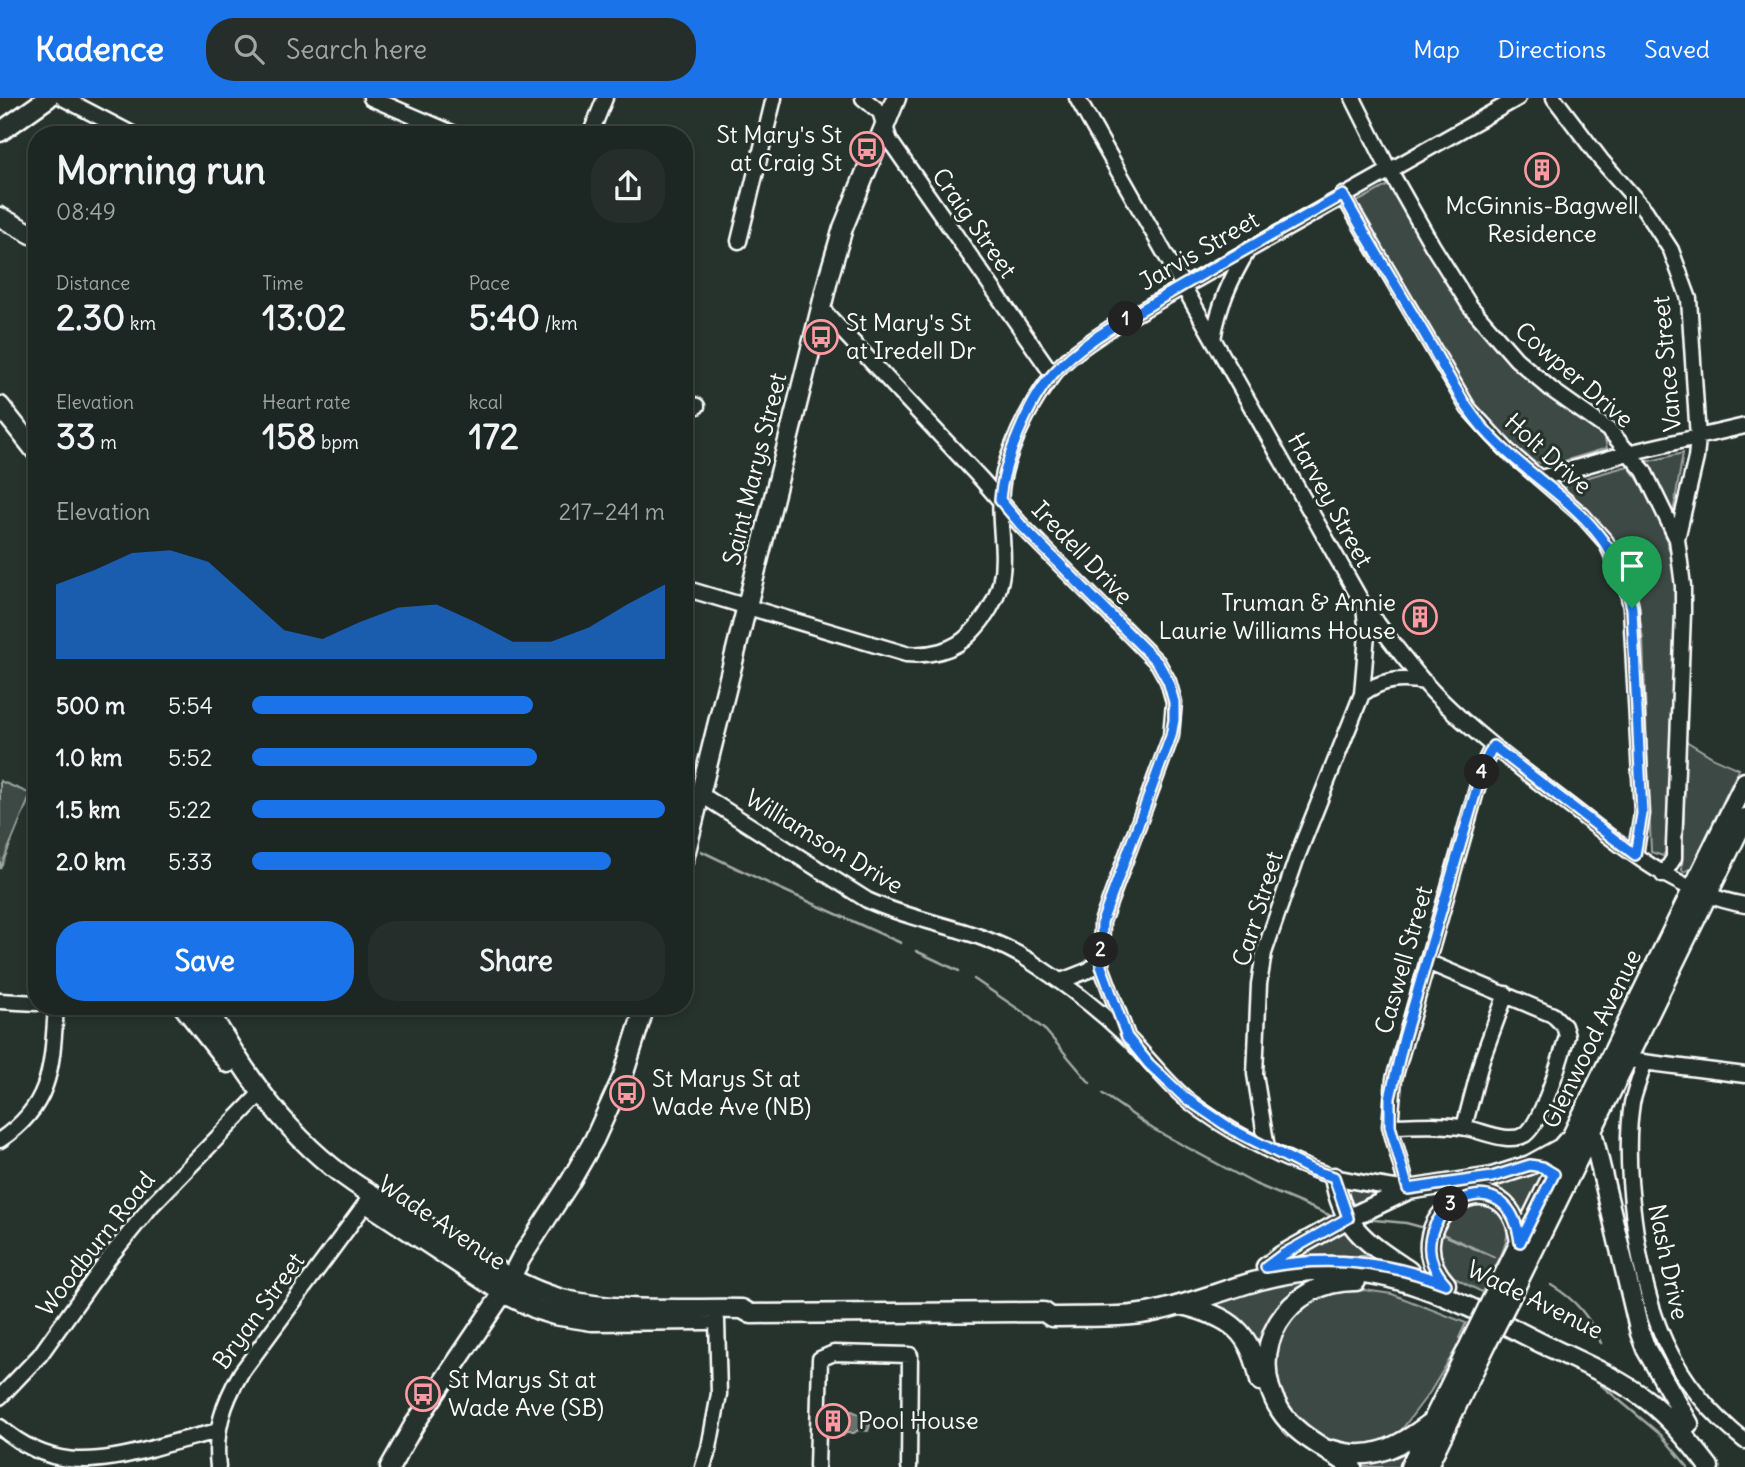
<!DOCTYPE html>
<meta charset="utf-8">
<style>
:root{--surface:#1c2622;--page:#252e2a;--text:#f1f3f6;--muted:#a0a5a5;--line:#3a4340;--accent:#1a73e8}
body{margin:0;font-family:Delius,sans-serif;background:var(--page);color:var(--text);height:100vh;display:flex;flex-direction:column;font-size:26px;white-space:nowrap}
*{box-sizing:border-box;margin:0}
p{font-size:23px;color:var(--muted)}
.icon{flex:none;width:38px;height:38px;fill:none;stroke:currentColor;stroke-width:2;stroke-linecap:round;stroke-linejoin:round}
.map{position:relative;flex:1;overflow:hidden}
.details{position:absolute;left:28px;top:28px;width:665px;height:889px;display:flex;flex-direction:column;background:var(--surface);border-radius:28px;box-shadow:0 4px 10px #0003,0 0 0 2px var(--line)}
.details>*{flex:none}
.pin{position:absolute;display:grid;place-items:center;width:60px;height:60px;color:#fff;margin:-72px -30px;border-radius:50% 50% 50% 0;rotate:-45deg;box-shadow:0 0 7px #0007}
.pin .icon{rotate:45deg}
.km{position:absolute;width:35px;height:35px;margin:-18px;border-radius:50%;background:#222;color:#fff;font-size:19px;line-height:35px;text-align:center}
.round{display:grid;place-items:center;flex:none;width:74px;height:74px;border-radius:28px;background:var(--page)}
.summary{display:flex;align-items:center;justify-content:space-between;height:119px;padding:0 28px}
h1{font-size:38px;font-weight:700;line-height:52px}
.figures{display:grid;grid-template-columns:repeat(3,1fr);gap:10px;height:119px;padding:7px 28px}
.figures div{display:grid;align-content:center}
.figures b{font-size:35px;font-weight:700}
.figures small{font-size:19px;font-weight:400}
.figures p{font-size:19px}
.chart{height:196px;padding:14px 28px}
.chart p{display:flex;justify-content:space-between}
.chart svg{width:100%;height:126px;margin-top:7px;fill:var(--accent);opacity:.7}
.cta{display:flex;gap:14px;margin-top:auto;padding:14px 28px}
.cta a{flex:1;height:80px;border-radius:28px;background:var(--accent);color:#fff;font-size:28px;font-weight:700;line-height:80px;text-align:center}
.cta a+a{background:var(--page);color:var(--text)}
ul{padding:0 28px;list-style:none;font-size:23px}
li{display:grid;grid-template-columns:112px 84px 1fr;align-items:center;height:52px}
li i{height:18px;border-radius:9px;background:var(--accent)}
header{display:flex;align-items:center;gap:42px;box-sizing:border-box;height:98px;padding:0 35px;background:var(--accent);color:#fff}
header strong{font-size:33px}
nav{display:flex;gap:38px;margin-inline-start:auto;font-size:24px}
.search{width:490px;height:63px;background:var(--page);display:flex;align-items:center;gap:18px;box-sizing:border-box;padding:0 24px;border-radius:28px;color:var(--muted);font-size:26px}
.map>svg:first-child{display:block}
.green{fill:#3e4944;stroke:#9ea4a2;stroke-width:2}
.water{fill:#67706c;stroke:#a4a9a7;stroke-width:2}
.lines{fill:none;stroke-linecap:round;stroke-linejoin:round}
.stream{stroke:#a4a9a7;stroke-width:2.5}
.minor-casing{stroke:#fff;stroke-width:19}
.major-casing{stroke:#fff;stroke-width:23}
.minor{stroke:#26332d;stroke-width:14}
.major{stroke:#26332d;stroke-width:18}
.major-bridge-casing{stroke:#fff;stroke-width:23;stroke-linecap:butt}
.major-bridge{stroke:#26332d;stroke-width:18}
.route-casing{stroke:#fff;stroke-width:14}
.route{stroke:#1a73e8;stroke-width:9}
.labels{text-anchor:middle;stroke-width:6;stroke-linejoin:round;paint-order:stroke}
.poi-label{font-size:24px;fill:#fff;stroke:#26332d;text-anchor:start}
.street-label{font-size:24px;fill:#fff;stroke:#26332d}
</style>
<header>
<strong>Kadence</strong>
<div class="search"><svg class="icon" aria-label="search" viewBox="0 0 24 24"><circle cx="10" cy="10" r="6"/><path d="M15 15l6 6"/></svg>Search here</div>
<nav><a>Map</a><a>Directions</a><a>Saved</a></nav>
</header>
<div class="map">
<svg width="1745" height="1369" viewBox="0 0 1745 1369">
<rect width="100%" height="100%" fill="#26332d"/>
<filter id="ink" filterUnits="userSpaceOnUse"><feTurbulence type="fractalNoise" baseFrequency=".0143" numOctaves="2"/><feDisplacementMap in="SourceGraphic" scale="14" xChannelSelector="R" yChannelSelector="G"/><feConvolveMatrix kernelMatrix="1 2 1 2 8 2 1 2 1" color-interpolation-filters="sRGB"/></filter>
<g filter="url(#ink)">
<path class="green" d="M 1392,85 C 1418,133 1442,185 1476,228 C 1509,270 1554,303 1598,333 L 1605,341 L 1607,350 L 1554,366 L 1533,364 L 1523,359 L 1476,311 L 1355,105 Z
M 1683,355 L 1673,415 L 1646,364 Z
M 1628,368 C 1658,405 1672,447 1677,495 L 1668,750 L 1663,758 L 1651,754 L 1643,541 L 1636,497 L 1616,451 L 1564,394 L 1567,385 Z
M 1686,643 L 1714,660 L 1739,671 L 1691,770 L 1684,774 L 1682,772 Z
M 0,683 L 31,696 L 0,771 Z
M 1538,1072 L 1542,1076 L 1524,1115 L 1520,1116 C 1511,1099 1498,1090 1479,1088 Z
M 1347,1089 L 1379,1094 L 1380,1096 L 1353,1111 L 1344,1092 Z
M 1471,1105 C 1534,1114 1500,1158 1482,1194 C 1473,1189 1461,1185 1453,1178 C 1438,1164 1436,1138 1448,1121 C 1453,1115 1464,1110 1471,1105 Z
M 1342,1127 L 1373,1158 L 1295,1158 Z
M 1317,1183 L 1310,1187 L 1263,1266 L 1208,1209 C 1240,1193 1281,1181 1317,1183 Z
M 1364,1192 L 1392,1196 L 1466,1225 L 1459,1240 L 1462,1241 L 1430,1294 L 1396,1339 L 1371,1348 L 1334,1347 L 1293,1322 L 1275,1287 L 1274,1249 L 1292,1212 L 1328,1196 Z
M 1404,1353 L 1406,1355 L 1400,1369 L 1358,1369 L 1358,1365 L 1389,1360 Z"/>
<path class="water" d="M 839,1313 L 852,1313 L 868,1320 L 870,1327 L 868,1333 L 858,1332 L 854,1335 L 846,1335 L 843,1338 L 837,1337 L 835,1331 L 835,1317 Z"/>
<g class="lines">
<path class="stream" d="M 701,753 L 774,788 L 901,845
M 916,853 L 959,873
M 974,881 L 1024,915 L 1046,933 L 1090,985
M 1103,996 L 1153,1031 L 1255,1086 L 1329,1117
M 1364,1121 L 1406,1125 L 1421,1129
M 1442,1136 L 1494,1159
M 1551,1187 C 1576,1202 1589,1218 1601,1245
M 1601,1287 L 1661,1337 L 1688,1369"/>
<g class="minor-casing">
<path id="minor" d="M 63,0 L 134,37
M 371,0 L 457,37
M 863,0 L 880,14 L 890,43 L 1053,277
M 1077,0 L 1364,508 C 1388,538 1411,572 1438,599 C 1478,639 1522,671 1566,705 C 1621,747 1675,795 1745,807
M 1353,0 L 1385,64 L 1432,147 L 1470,208 L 1516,261 L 1552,292 L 1610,333 L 1644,373 L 1677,441 L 1683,488 L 1683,515 L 1674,748 L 1674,760 L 1663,777
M 1554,0 L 1601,62 L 1645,112 L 1671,152 L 1689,201 L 1698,340 L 1696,360 L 1677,441
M 590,37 L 605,0
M 1343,97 L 1468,310 L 1508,353 L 1583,418 L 1606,444 L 1627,489 L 1631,510 L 1642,716 L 1635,757
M 739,143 L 774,0
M 820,209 L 982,382 L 1021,427 L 1158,565 L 1168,583 L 1174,604 L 1171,638 L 1102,824 L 1101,868 L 1127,938
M 1213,241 C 1219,207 1230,182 1248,152
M 684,303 L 697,308
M 1541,380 L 1628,355 L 1745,328
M 684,490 L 906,556 C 929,558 954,553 970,536 C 1030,475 985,431 1007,364 C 1017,334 1033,303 1052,278 C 1067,258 1093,242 1114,228 L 1518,0
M 1362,596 C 1382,581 1401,580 1425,584
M 684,692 L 708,701 L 867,802 C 922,827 977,829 1030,863 C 1064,885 1097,910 1126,938 C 1147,958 1163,981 1185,1000 C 1223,1031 1287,1065 1335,1079 C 1359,1085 1383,1088 1408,1092 L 1390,1028 L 1394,981 L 1484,666 L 1493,648
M 1061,883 L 1089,872 L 1102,861
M 0,903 L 37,905
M 1635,963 L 1745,977
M 1644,965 C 1641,978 1635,992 1632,1005 C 1626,1043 1629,1084 1634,1122 C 1646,1215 1669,1283 1745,1343
M 1390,1028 C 1414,1028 1442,1025 1466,1030 C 1483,1033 1508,1046 1524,1037 C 1541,1028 1561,959 1567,938 L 1564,928 L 1553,917 L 1427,864
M 1464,1029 L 1482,961 L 1506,896
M 0,1042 C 53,1007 52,966 56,908
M 1267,1050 L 1255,976 L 1259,886 L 1264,855 L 1297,759 L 1362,596 L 1367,536 L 1364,508
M 0,1299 L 40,1257 L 109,1160 L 152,1107 L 261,995
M 0,1329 C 47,1369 90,1368 150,1351 C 172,1344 195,1339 218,1333
M 218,1369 C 214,1334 223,1305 241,1275 L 372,1097
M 703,1369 L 709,1350 L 719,1296 L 717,1222
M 817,1369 L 820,1261 L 834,1255 L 910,1257 L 909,1369"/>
</g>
<g class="major-casing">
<path id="major" d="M 0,34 L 48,0
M 0,119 L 37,139
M 0,308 L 37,355
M 684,761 L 830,174 L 843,130 L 896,0
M 183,908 L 228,965
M 206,908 C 245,976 288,1041 354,1085 C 379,1102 407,1115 432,1131 C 474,1157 514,1188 562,1201 C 617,1215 686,1210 742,1211 L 751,1216 L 1044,1214 L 1051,1219 C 1086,1218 1123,1221 1157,1213 C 1210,1201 1256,1177 1311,1173 C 1397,1166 1471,1210 1545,1247 C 1580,1264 1617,1279 1648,1303 C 1672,1322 1691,1345 1709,1369
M 1592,1033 L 1640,1235 L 1646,1251 L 1689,1326
M 1334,1079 C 1343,1132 1368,1145 1409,1173
M 371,1108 L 503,1195 L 538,1212 L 554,1217 L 592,1223 L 707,1222
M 1266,1169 L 1282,1157 L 1341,1124 L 1408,1092 L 1492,1079 L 1530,1067 L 1561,1050 L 1567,1043
M 1446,1186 C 1387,1122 1507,1046 1520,1144
M 1497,1191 L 1745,684
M 1511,1198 L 1745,720
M 1182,1207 C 1231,1219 1251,1233 1260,1283
M 1333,1352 C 1371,1364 1399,1349 1429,1326
M 390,1369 L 414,1327 L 503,1195 L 521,1160 L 570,1084 L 594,1042 L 623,978 L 645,908
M 1352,1369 C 1327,1350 1297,1339 1280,1312 C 1243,1252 1287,1182 1356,1183
M 1410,1369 L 1474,1238
M 1427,1369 L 1487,1245"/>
</g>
<use href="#minor" class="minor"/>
<use href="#major" class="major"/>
<g class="major-bridge-casing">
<path id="major-bridge" d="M 1474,1238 L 1497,1191
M 1487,1245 L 1511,1198"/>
</g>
<use href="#major-bridge" class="major-bridge"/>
</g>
</g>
<g class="lines" filter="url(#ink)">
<g class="route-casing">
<path id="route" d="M 1343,97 C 1369,144 1397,189 1424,235 C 1438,259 1451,285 1467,309 C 1520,388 1610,403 1632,510 L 1642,716 L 1635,757 L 1493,648 L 1484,666 L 1404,940 L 1390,1000 L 1390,1028 L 1408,1091 L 1492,1079 L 1530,1067 L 1542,1069 L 1554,1076 L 1520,1144 C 1507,1046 1387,1123 1446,1186 C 1387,1163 1329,1157 1266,1169 L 1282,1157 L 1348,1120 L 1334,1079 L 1312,1072 L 1233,1032 L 1184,999 L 1149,966 L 1127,939 L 1101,868 L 1102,824 L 1171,638 L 1174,622 L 1174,604 L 1168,583 L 1158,565 L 1021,427 L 1000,402 C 1003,365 1028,304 1053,276 C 1079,246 1119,225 1153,205 C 1215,168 1279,133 1343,97 Z"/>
</g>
<use href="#route" class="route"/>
</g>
<defs>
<g id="bus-ring" transform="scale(1.75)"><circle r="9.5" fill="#26332d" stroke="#ff9aa2" stroke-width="1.5"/><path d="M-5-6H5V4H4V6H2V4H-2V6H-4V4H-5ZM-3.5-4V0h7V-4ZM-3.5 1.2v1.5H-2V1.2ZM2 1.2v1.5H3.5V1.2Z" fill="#ff9aa2"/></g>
<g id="building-ring" transform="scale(1.75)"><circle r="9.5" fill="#26332d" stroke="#ff9aa2" stroke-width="1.5"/><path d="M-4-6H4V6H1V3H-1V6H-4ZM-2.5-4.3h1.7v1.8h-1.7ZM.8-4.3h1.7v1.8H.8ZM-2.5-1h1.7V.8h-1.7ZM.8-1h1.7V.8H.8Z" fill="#ff9aa2"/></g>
</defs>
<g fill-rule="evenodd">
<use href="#bus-ring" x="867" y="51"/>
<use href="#building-ring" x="1542" y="72"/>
<use href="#bus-ring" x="821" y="239"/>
<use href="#building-ring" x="1420" y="519"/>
<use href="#bus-ring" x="627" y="995"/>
<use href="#bus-ring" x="423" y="1296"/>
<use href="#building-ring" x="833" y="1323"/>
</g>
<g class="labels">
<g class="poi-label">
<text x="842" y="45" text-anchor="end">St Mary's St<tspan x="842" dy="28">at Craig St</tspan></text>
<text x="1542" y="116" text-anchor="middle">McGinnis-Bagwell<tspan x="1542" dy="28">Residence</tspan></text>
<text x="846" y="233">St Mary's St<tspan x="846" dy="28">at Iredell Dr</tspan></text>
<text x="1396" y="513" text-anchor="end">Truman &amp; Annie<tspan x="1396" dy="28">Laurie Williams House</tspan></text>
<text x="652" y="989">St Marys St at<tspan x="652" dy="28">Wade Ave (NB)</tspan></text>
<text x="448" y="1290">St Marys St at<tspan x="448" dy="28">Wade Ave (SB)</tspan></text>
<text x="858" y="1331">Pool House</text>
</g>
<g class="street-label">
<text transform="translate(974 125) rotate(55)" y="8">Craig Street</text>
<text transform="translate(1199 153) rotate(-30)" y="8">Jarvis Street</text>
<text transform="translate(1667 266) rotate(-95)" y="8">Vance Street</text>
<text transform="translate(1574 277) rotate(41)" y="8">Cowper Drive</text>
<text transform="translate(1548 356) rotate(42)" y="8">Holt Drive</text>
<text transform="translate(755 371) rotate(-76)" y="8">Saint Marys Street</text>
<text transform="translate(1330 402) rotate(61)" y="8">Harvey Street</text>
<text transform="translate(1082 455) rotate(46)" y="8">Iredell Drive</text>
<text transform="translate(824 744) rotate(31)" y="8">Williamson Drive</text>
<text transform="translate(1258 811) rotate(-73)" y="8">Carr Street</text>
<text transform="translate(1404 862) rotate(-74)" y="8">Caswell Street</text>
<text transform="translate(1592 941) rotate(-64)" y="8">Glenwood Avenue</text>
<text transform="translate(442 1125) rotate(34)" y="8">Wade Avenue</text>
<text transform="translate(96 1146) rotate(-52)" y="8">Woodburn Road</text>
<text transform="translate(1668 1164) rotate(78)" y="8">Nash Drive</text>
<text transform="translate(1535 1202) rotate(26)" y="8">Wade Avenue</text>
<text transform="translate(259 1213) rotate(-54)" y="8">Bryan Street</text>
</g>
</g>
</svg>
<div class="pin" style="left:1632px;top:510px;background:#1e9e55"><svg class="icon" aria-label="arrive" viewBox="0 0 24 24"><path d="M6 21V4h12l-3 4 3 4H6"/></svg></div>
<b class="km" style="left:1126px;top:221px">1</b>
<b class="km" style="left:1101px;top:852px">2</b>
<b class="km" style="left:1451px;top:1106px">3</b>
<b class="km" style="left:1482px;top:674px">4</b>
<section class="details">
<div class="summary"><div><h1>Morning run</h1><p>08:49</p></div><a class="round"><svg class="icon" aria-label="share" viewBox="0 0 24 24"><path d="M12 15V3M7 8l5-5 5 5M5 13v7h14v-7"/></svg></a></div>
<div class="figures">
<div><p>Distance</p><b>2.30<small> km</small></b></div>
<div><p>Time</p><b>13:02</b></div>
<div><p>Pace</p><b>5:40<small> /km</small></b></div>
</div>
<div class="figures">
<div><p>Elevation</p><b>33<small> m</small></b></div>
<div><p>Heart rate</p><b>158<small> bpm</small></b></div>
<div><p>kcal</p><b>172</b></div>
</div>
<div class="chart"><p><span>Elevation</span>217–241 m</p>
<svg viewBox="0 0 160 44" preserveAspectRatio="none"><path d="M0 44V18L10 13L20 7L30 6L40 10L50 22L60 34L70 37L80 31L90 26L100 25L110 31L120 38L130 38L140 33L150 25L160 18V44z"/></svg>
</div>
<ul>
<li><b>500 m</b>5:54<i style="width:68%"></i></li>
<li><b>1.0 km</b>5:52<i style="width:69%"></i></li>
<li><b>1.5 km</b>5:22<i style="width:100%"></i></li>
<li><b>2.0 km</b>5:33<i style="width:87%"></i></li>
</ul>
<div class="cta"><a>Save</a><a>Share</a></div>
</section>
</div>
